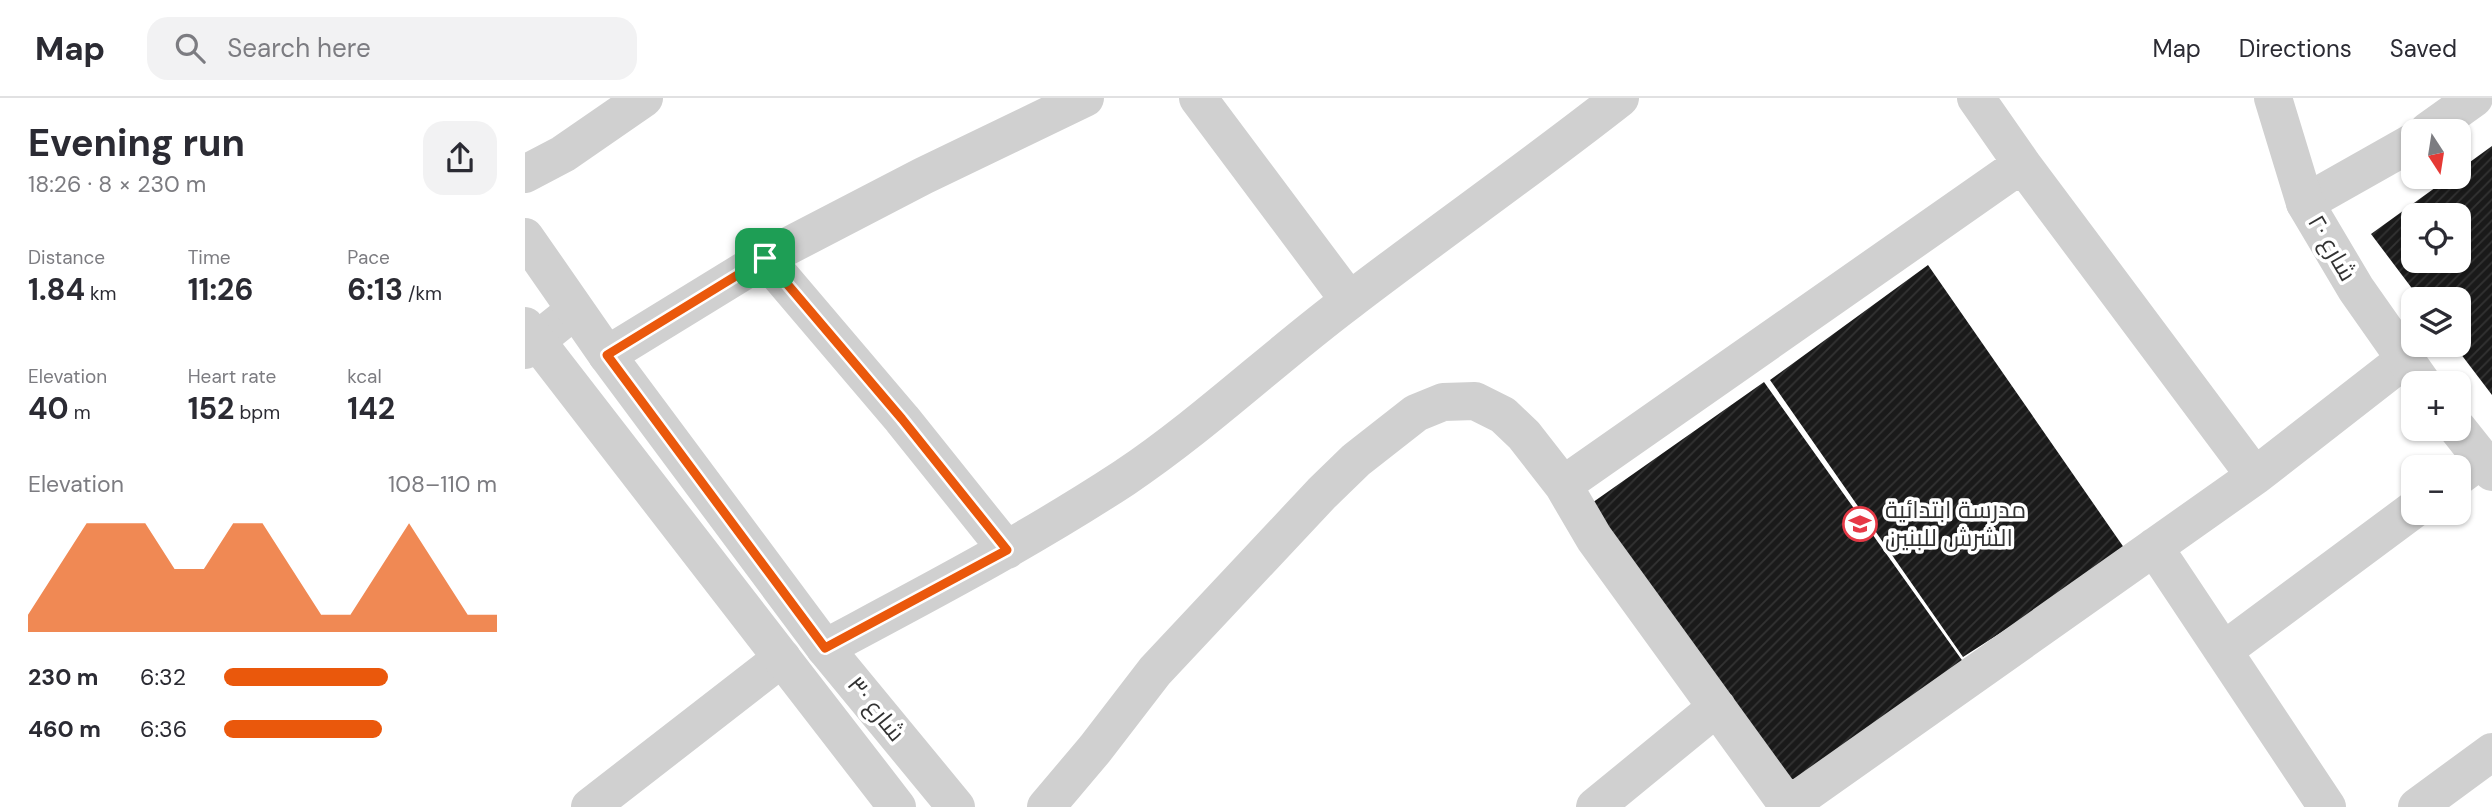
<!DOCTYPE html>
<meta charset="utf-8">
<style>
:root{--surface:#fff;--page:#f2f2f3;--text:#2b2b33;--muted:#7c7c81;--line:#e1e1e2;--accent:#ea580c}
body{margin:0;font-family:"DM Sans",Cairo,sans-serif;background:var(--page);color:var(--text);height:100vh;display:flex;flex-direction:column;font-size:26px;white-space:nowrap}
*{box-sizing:border-box;margin:0}
p{font-size:23px;color:var(--muted)}
.icon{flex:none;width:38px;height:38px;fill:none;stroke:currentColor;stroke-width:2;stroke-linecap:round;stroke-linejoin:round}
.map{position:relative;flex:1;overflow:hidden}
.panel{display:flex;flex-direction:column;background:var(--surface);width:525px}
.panel>*{flex:none}
.needle{width:46px;rotate:168deg}
.fabs{position:absolute;left:1876px;top:21px;display:grid;gap:14px}
.fabs a{display:grid;place-items:center;width:70px;height:70px;border-radius:14px;background:var(--surface);box-shadow:0 2px 5px #0004;font-size:35px}
.pin{position:absolute;display:grid;place-items:center;width:60px;height:60px;color:#fff;margin:-30px;border-radius:14px;box-shadow:0 4px 10px #0006}
.round{display:grid;place-items:center;flex:none;width:74px;height:74px;border-radius:21px;background:var(--page)}
.summary{display:flex;align-items:center;justify-content:space-between;height:119px;padding:0 28px}
h1{font-size:38px;font-weight:700;line-height:52px}
.metrics{display:grid;grid-template-columns:repeat(3,1fr);gap:10px;height:119px;padding:7px 28px}
.metrics div{display:grid;align-content:center}
.metrics b{font-size:30px;font-weight:700}
.metrics small{font-size:19px;font-weight:400}
.metrics p{font-size:19px}
.chart{height:196px;padding:14px 28px}
.chart p{display:flex;justify-content:space-between}
.chart svg{width:100%;height:126px;margin-top:7px;fill:var(--accent);opacity:.7}
ul{padding:0 28px;list-style:none;font-size:23px}
li{display:grid;grid-template-columns:112px 84px 1fr;align-items:center;height:52px}
li i{height:18px;border-radius:9px;background:var(--accent)}
header{display:flex;align-items:center;gap:42px;box-sizing:border-box;height:98px;padding:0 35px;background:var(--surface);border-bottom:2px solid var(--line)}
header strong{font-size:33px}
nav{display:flex;gap:38px;margin-inline-start:auto;font-size:24px}
.search{width:490px;height:63px;background:var(--page);display:flex;align-items:center;gap:18px;box-sizing:border-box;padding:0 24px;border-radius:21px;color:var(--muted);font-size:26px}
main{display:flex;flex:1;min-height:0}
.map>svg:first-child{display:block}
.building{fill:url(#building-hatch);fill-rule:evenodd}
.lines{fill:none;stroke-linecap:round;stroke-linejoin:round}
.minor{stroke:#d0d0d0;stroke-width:38}
.tertiary{stroke:#d0d0d0;stroke-width:38}
.route-casing{stroke:#fff;stroke-width:14}
.route{stroke:#ea580c;stroke-width:9}
.labels{text-anchor:middle;stroke-width:7;stroke-linejoin:round;paint-order:stroke}
.street-label{font-size:24px;fill:#333;stroke:#fff}
.poi-label{font-size:24px;fill:#333;stroke:#fff;text-anchor:start}
</style>
<header>
<strong>Map</strong>
<div class="search"><svg class="icon" aria-label="search" viewBox="0 0 24 24"><circle cx="10" cy="10" r="6"/><path d="M15 15l6 6"/></svg>Search here</div>
<nav><a>Map</a><a>Directions</a><a>Saved</a></nav>
</header>
<main>
<section class="panel">
<div class="summary"><div><h1>Evening run</h1><p>18:26 · 8 × 230 m</p></div><a class="round"><svg class="icon" aria-label="share" viewBox="0 0 24 24"><path d="M12 15V3M7 8l5-5 5 5M5 13v7h14v-7"/></svg></a></div>
<div class="metrics">
<div><p>Distance</p><b>1.84<small> km</small></b></div>
<div><p>Time</p><b>11:26</b></div>
<div><p>Pace</p><b>6:13<small> /km</small></b></div>
</div>
<div class="metrics">
<div><p>Elevation</p><b>40<small> m</small></b></div>
<div><p>Heart rate</p><b>152<small> bpm</small></b></div>
<div><p>kcal</p><b>142</b></div>
</div>
<div class="chart"><p><span>Elevation</span>108–110 m</p>
<svg viewBox="0 0 160 44" preserveAspectRatio="none"><path d="M0 44V38L10 22L20 6L30 6L40 6L50 22L60 22L70 6L80 6L90 22L100 38L110 38L120 22L130 6L140 22L150 38L160 38V44z"/></svg>
</div>
<ul>
<li><b>230 m</b>6:32<i style="width:60%"></i></li>
<li><b>460 m</b>6:36<i style="width:58%"></i></li>
</ul>
</section>
<div class="map">
<svg width="1967" height="709" viewBox="0 0 1967 709">
<defs>
<pattern id="building-hatch" width="6" height="6" patternUnits="userSpaceOnUse" patternTransform="scale(1.75)"><rect width="6" height="6" fill="#1a1a1a"/><path d="M-1 1l2-2M0 6l6-6M5 7l2-2" fill="none" stroke="#333"/></pattern>
</defs>
<rect width="100%" height="100%" fill="#fff"/>
<path class="building" d="M 1967,48 L 1967,297 L 1929,247 L 1934,247 L 1934,201 L 1895,201 L 1846,136 L 1925,79 L 1934,79 L 1934,72 ZM 1888,117 L 1934,117 L 1934,163 L 1888,163 Z
M 1403,167 L 1602,454 L 1438,559 L 1245,282 Z
M 1239,284 L 1439,565 L 1264,690 L 1064,407 Z"/>
<g class="lines">
<path class="minor" d="M 673,0 L 824,202
M 1451,0 L 1497,66 L 1730,378
M 1903,33 L 1949,0
M 0,76 L 38,56 L 119,0
M 1780,105 L 1888,44
M 240,160 L 377,321 L 482,452
M 0,252 L 50,212
M 82,257 L 240,160 L 398,78 L 560,0
M 1934,378 L 1957,361
M 1038,387 L 1497,66
M 1629,449 L 1802,709
M 300,550 C 401,496 503,443 599,380 C 678,327 748,260 824,203 C 914,134 1006,70 1095,0
M 1698,553 L 1888,412
M 1263,708 L 1730,378 L 1879,262
M 65,709 L 257,560
M 521,709 L 570,651 L 630,573 L 797,395 L 831,362 L 891,315 L 918,304 L 950,303 L 978,317 L 999,337 L 1038,387 L 1069,440 L 1264,709
M 1070,709 L 1192,609
M 1892,709 L 1967,654"/>
<path class="tertiary" d="M 1748,0 L 1780,105 L 1831,191 L 1897,285
M 0,139 L 82,257 L 300,550 L 431,709
M 0,228 L 372,709
M 1933,331 L 1967,374"/>
</g>
<g class="lines">
<g class="route-casing">
<path id="route" d="M 240,160 L 377,321 L 482,452 L 300,550 L 82,257 Z"/>
</g>
<use href="#route" class="route"/>
</g>
<defs>
<g id="school-ring" transform="scale(1.75)"><circle r="9.5" fill="#fff" stroke="#e63946" stroke-width="1.5"/><path d="M0-5L7-2L0 1L-7-2ZM-4 1L0 2.5L4 1V4Q0 6-4 4Z" fill="#e63946"/></g>
</defs>
<g fill-rule="evenodd">
<use href="#school-ring" x="1335" y="426"/>
</g>
<g class="labels">
<g class="street-label">
<text transform="translate(1807 150) rotate(60)" y="8">شارع ٢٠</text>
<text transform="translate(351 611) rotate(51)" y="8">شارع ٣٠</text>
</g>
<g class="poi-label">
<text x="1360" y="420">مدرسة ابتدائية<tspan x="1360" dy="28">الشرش للبنين</tspan></text>
</g>
</g>
</svg>
<div class="fabs">
<a><svg class="needle" viewBox="-14 -14 28 28"><path d="M0-13l5 13h-10z" fill="#e53935"/><path d="M0 13l5-13h-10z" fill="#7c7c81"/></svg></a>
<a><svg class="icon" aria-label="locate" viewBox="0 0 24 24"><circle cx="12" cy="12" r="6"/><path d="M12 2v4M12 18v4M2 12h4M18 12h4"/></svg></a>
<a><svg class="icon" aria-label="layers" viewBox="0 0 24 24"><path d="M12 4l9 5-9 5-9-5zM3 14l9 5 9-5"/></svg></a>
<a>+</a>
<a>−</a>
</div>
<div class="pin" style="left:240px;top:160px;background:#1e9e55"><svg class="icon" aria-label="arrive" viewBox="0 0 24 24"><path d="M6 21V4h12l-3 4 3 4H6"/></svg></div>
</div>
</main>
